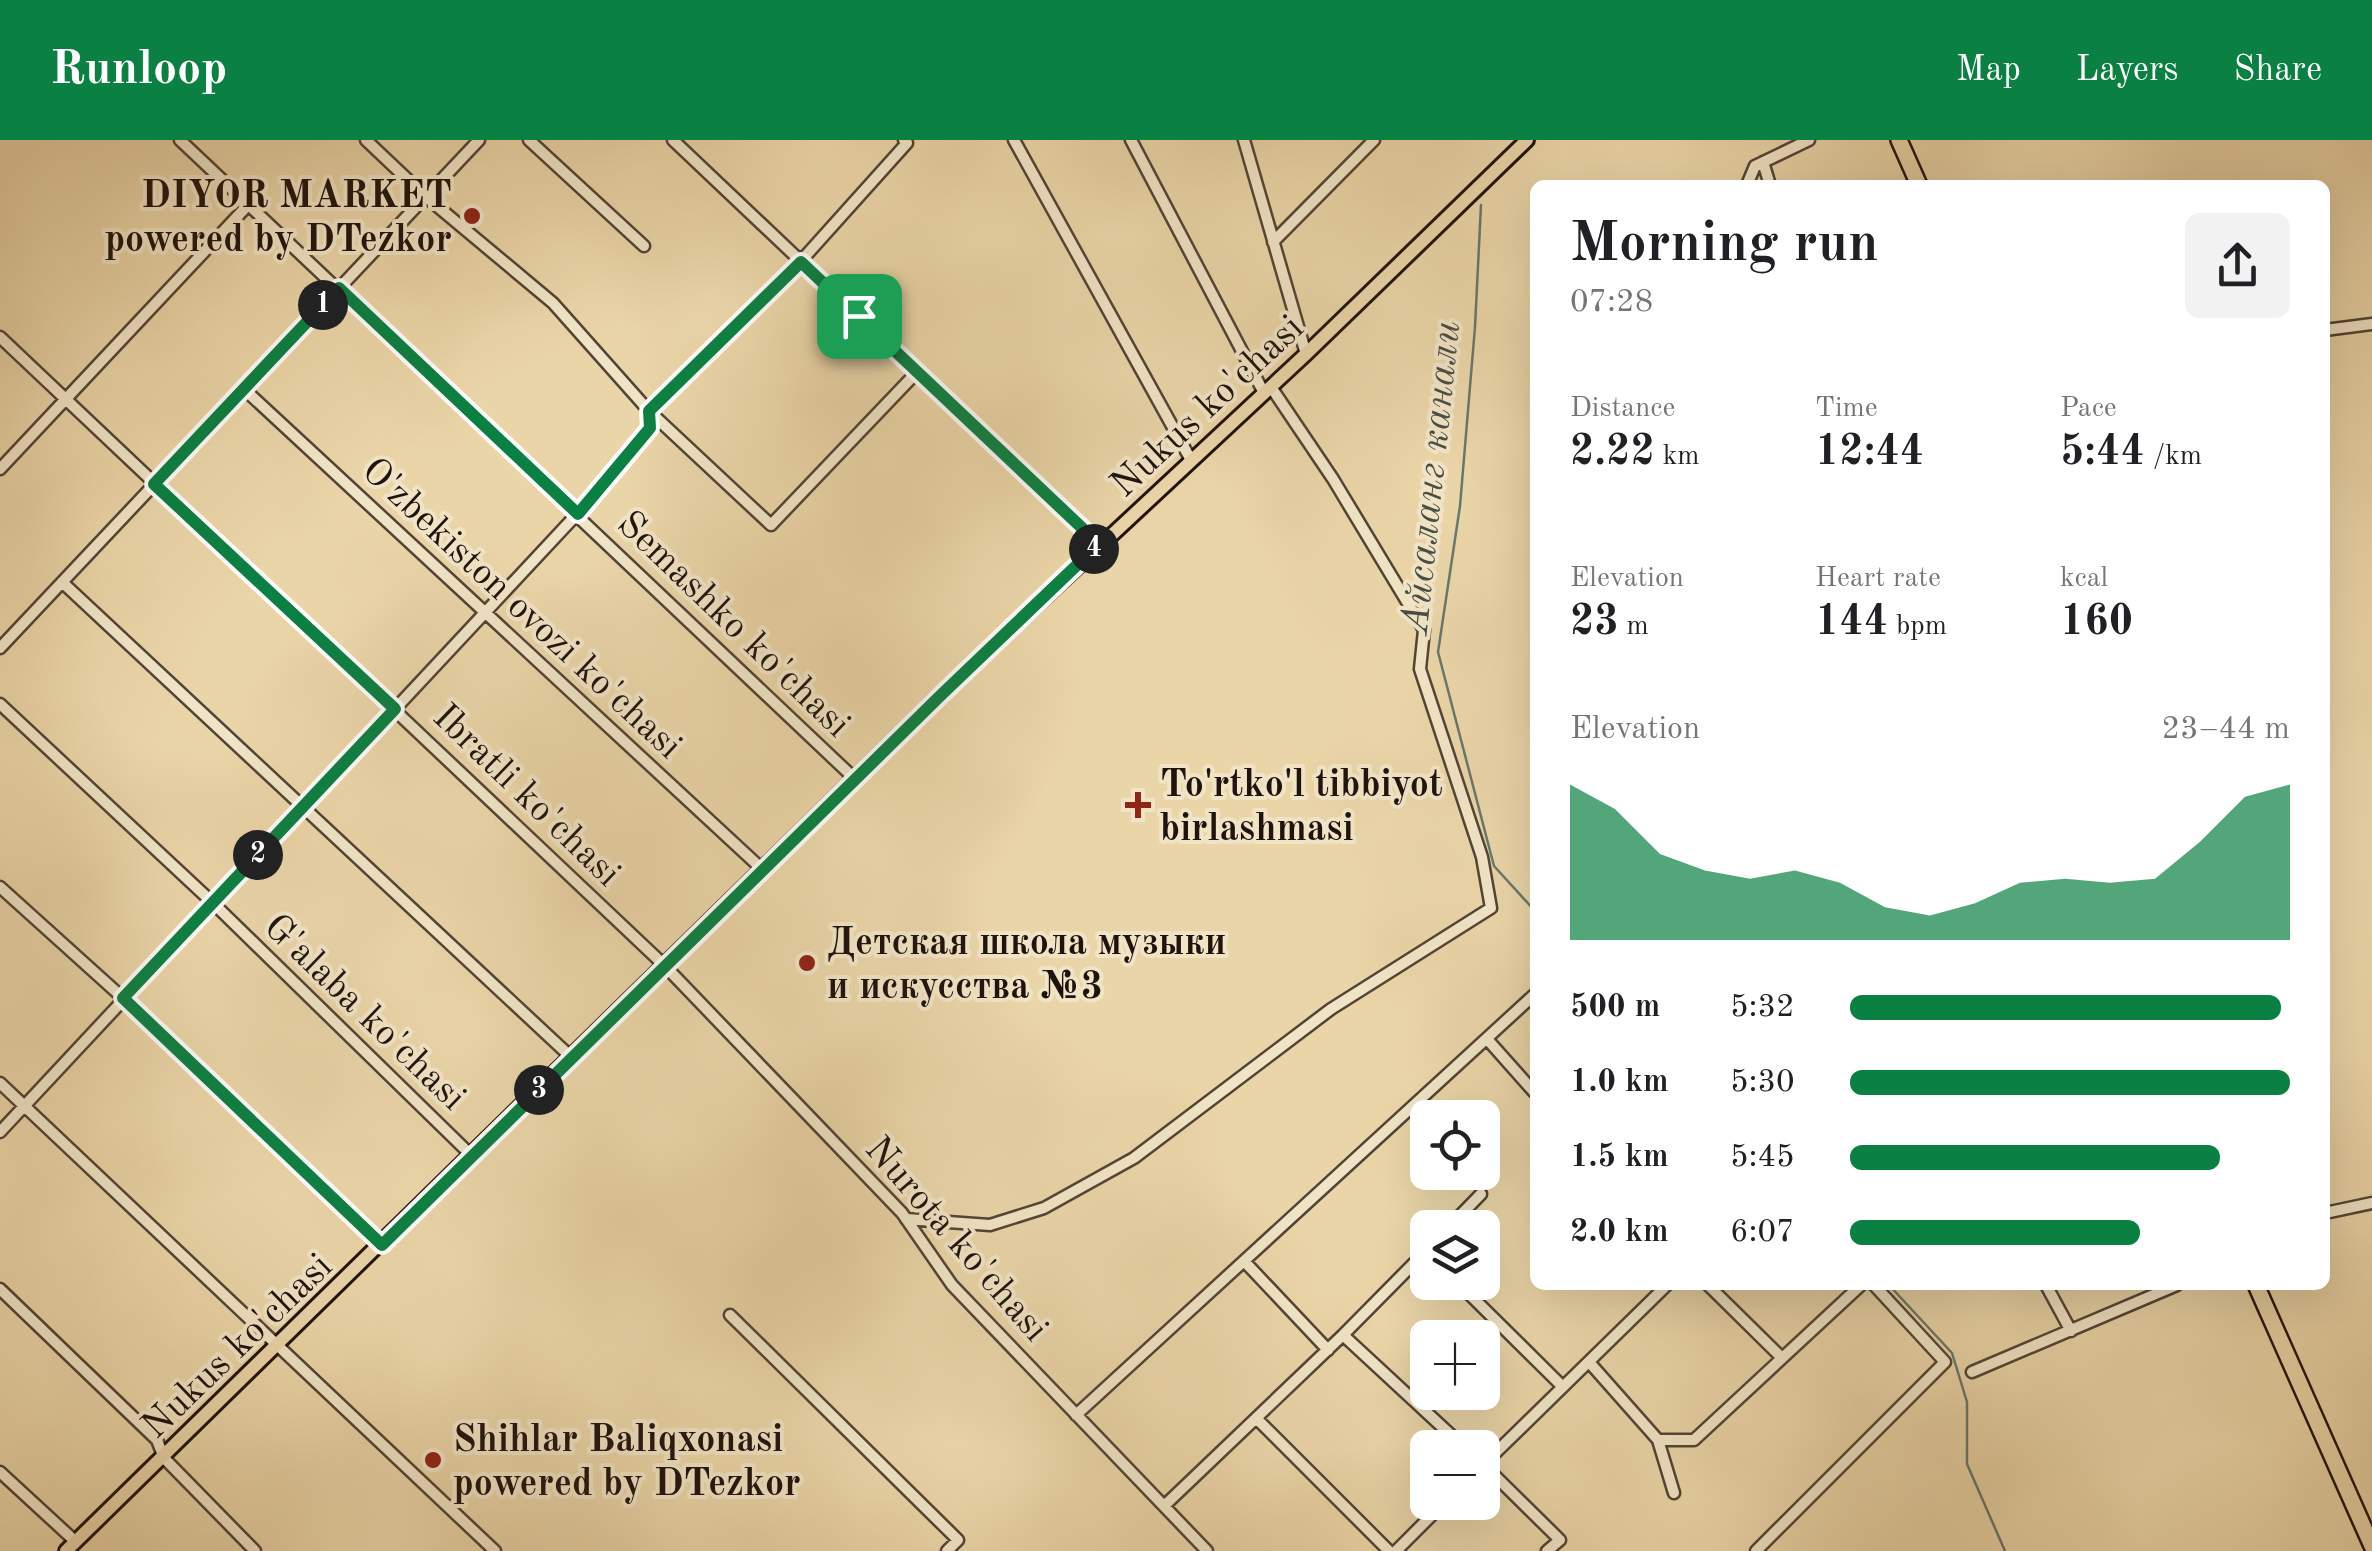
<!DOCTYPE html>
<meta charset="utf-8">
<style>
:root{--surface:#fff;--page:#f2f2f2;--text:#202124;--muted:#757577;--accent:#0b8043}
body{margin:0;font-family:"Old Standard TT",serif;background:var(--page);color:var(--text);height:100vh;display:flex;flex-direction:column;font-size:38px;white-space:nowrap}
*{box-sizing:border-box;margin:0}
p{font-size:32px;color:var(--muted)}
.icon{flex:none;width:55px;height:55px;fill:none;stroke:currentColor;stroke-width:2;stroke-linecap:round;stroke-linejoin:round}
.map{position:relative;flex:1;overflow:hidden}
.sheet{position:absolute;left:1530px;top:40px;width:800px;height:1110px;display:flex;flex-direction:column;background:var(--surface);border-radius:15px;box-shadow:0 10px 40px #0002}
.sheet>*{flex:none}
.fabs{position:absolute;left:1410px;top:960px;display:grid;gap:20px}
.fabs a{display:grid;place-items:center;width:90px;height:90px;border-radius:15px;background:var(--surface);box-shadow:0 10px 40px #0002;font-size:50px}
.pin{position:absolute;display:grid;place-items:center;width:85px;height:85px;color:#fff;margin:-42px;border-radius:20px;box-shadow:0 5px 15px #0006}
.km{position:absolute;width:50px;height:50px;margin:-25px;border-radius:50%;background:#222;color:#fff;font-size:28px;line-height:50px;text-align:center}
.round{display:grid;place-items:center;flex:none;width:105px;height:105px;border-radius:15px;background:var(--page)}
.headline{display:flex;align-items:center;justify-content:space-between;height:170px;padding:0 40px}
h1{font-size:55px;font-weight:800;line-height:75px}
.stats{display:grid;grid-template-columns:repeat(3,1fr);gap:15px;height:170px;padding:10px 40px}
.stats div{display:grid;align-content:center}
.stats b{font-size:42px;font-weight:800}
.stats small{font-size:28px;font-weight:400}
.stats p{font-size:28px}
.chart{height:280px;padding:20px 40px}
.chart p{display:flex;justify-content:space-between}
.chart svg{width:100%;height:180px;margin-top:10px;fill:var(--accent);opacity:.7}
ul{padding:0 40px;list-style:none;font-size:32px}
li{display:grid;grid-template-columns:160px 120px 1fr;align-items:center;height:75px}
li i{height:25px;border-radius:12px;background:var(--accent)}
header{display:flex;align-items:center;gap:60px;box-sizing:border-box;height:140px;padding:0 50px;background:var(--accent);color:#fff}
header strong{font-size:48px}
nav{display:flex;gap:55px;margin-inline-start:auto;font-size:35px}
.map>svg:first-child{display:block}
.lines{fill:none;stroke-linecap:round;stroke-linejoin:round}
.stream{stroke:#68776b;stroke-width:2.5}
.minor-casing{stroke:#524434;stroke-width:15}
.major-casing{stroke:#1f130d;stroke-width:18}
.highway-casing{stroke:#1f130d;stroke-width:20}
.minor{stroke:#f1e4c6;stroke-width:10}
.major{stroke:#ead5a8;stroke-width:12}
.highway{stroke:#ead5a8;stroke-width:15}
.route-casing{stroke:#fff;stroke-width:20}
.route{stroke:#0b8043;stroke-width:12}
.poi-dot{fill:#8f2418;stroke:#f1e4c6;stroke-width:4}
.labels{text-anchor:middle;stroke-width:8;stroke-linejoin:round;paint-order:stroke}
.poi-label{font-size:38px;font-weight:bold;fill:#1f130d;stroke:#f1e4c6;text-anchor:start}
.street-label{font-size:38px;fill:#1f130d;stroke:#f1e4c6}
.water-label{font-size:40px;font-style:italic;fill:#494d44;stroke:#f1e4c6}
</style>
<header>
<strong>Runloop</strong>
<nav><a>Map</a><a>Layers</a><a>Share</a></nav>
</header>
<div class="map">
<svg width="2372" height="1411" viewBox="0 0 2372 1411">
<rect width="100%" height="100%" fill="#ead5a8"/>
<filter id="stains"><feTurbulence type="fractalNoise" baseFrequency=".002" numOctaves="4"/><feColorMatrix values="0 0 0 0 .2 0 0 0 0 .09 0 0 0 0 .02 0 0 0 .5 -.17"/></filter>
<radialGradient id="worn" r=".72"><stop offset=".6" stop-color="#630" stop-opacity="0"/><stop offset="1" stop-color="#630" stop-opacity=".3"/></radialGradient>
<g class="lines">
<path class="stream" d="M 1481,65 L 1475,187 L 1460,366 L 1438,512 L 1494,726 L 1535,771
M 1889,1145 L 1952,1213 L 1967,1262 L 1967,1324 L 2005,1411"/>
<g class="minor-casing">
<path id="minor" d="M 180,0 L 855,639
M 366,0 L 425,56 L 553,163 L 649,271 L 771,385 L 917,232
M 529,0 L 644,106
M 673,0 L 1099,404
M 1014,0 L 1191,320
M 1131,0 L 1264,253
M 1244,0 L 1306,214
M 1763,22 L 1770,45
M 1747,45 L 1755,26 L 1809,0
M 1273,102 L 1374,0
M 2325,190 L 2372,184
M 0,197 L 664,825 L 902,1073 L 952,1145 L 1207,1411
M 244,249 L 762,729
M 0,329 L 249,64
M 62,442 L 571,917
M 0,508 L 479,0
M 0,564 L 213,763 L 472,1016
M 0,747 L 123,858 L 382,1105
M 1487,899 L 1535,953
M 0,943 L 495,1411
M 0,992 L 578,373 L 650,288 L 649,271 L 801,121 L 907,3 L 904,0
M 2325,1073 L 2372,1063
M 906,1079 L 990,1085 L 1044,1068 L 1134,1018 L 1331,869 L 1491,768 L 1482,717 L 1420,529 L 1424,490 L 1333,339 L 1271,247
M 1448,1088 L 1481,1054
M 1244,1121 L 1328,1210
M 1457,1142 L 1563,1247
M 1708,1145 L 1782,1218
M 2046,1145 L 2071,1191
M 0,1149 L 157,1300 L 164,1318 L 255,1411
M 730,1175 L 958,1400 L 947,1411
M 1343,1195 L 1465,1308
M 1589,1222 L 1658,1300 L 1674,1353
M 1972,1232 L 2177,1145
M 1076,1275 L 1535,854
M 1256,1278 L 1389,1411
M 1658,1300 L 1694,1300 L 1861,1145
M 1482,1323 L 1560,1400 L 1547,1411
M 1482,1326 L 1667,1145
M 0,1332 L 76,1402
M 1164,1366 L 1343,1195 L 1428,1109
M 1396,1411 L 1445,1362
M 1756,1411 L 1945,1222 L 1874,1145"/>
</g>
<g class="major-casing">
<path id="major" d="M 66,1411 L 940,555 L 1306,214 L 1527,0"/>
</g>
<g class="highway-casing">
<path id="highway" d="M 1899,0 L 1919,45
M 2256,1145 L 2372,1406"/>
</g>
<use href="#minor" class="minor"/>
<use href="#major" class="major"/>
<use href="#highway" class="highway"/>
</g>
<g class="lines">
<g class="route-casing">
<path id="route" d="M 801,122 L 1099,404 L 940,556 L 382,1105 L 123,858 L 395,569 L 154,344 L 339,148 L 578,374 L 650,288 L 649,271 Z"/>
</g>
<use href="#route" class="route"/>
</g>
<g class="poi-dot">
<circle cx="472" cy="76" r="10"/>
<path d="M1133 650h10v10h10v10h-10v10h-10v-10h-10v-10h10z"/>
<circle cx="807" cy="823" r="10"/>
<circle cx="433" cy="1320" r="10"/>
</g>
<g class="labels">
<g class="poi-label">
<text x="452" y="67" text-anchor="end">DIYOR MARKET<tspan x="452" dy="44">powered by DTezkor</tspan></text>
<text x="1160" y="656">To'rtko'l tibbiyot<tspan x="1160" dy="44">birlashmasi</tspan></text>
<text x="827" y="814">Детская школа музыки<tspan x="827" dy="44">и искусства №3</tspan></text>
<text x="453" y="1311">Shihlar Baliqxonasi<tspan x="453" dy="44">powered by DTezkor</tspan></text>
</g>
<g class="street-label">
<text transform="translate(1206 265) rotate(-43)" y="13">Nukus ko'chasi</text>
<text transform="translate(523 467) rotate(43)" y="13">O'zbekiston ovozi ko'chasi</text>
<text transform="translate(735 483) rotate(44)" y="13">Semashko ko'chasi</text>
<text transform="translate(528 654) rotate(44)" y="13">Ibratli ko'chasi</text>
<text transform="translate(366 871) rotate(44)" y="13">G'alaba ko'chasi</text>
<text transform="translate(958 1098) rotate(49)" y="13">Nurota ko'chasi</text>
<text transform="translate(236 1205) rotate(-44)" y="13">Nukus ko'chasi</text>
</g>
<g class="water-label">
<text transform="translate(1429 337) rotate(-84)" y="14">Айсаланг канали</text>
</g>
</g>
<rect width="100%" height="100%" filter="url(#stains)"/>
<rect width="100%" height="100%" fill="url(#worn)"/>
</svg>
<div class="fabs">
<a><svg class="icon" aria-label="locate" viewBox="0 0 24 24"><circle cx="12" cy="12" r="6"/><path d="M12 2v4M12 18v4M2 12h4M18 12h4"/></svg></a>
<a><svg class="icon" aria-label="layers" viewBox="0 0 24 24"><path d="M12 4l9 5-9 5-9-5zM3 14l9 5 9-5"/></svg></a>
<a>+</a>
<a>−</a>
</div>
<div class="pin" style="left:859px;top:176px;background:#1e9e55"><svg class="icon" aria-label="arrive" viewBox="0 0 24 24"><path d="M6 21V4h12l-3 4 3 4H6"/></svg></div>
<b class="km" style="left:323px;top:165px">1</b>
<b class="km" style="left:258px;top:715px">2</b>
<b class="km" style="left:539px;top:950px">3</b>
<b class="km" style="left:1094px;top:409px">4</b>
<section class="sheet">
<div class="headline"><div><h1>Morning run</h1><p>07:28</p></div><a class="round"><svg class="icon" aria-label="share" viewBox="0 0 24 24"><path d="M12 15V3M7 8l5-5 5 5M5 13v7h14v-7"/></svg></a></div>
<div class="stats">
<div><p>Distance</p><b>2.22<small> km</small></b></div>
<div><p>Time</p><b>12:44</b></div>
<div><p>Pace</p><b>5:44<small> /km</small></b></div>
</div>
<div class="stats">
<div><p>Elevation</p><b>23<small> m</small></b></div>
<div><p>Heart rate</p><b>144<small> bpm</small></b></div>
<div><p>kcal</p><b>160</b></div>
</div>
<div class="chart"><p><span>Elevation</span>23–44 m</p>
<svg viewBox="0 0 160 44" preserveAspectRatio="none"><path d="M0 44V6L10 12L20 23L30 27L40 29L50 27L60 30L70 36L80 38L90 35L100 30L110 29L120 30L130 29L140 20L150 9L160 6V44z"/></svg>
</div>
<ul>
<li><b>500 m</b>5:32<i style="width:98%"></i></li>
<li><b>1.0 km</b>5:30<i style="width:100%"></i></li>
<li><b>1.5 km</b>5:45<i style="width:84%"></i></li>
<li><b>2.0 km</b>6:07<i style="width:66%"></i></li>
</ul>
</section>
</div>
